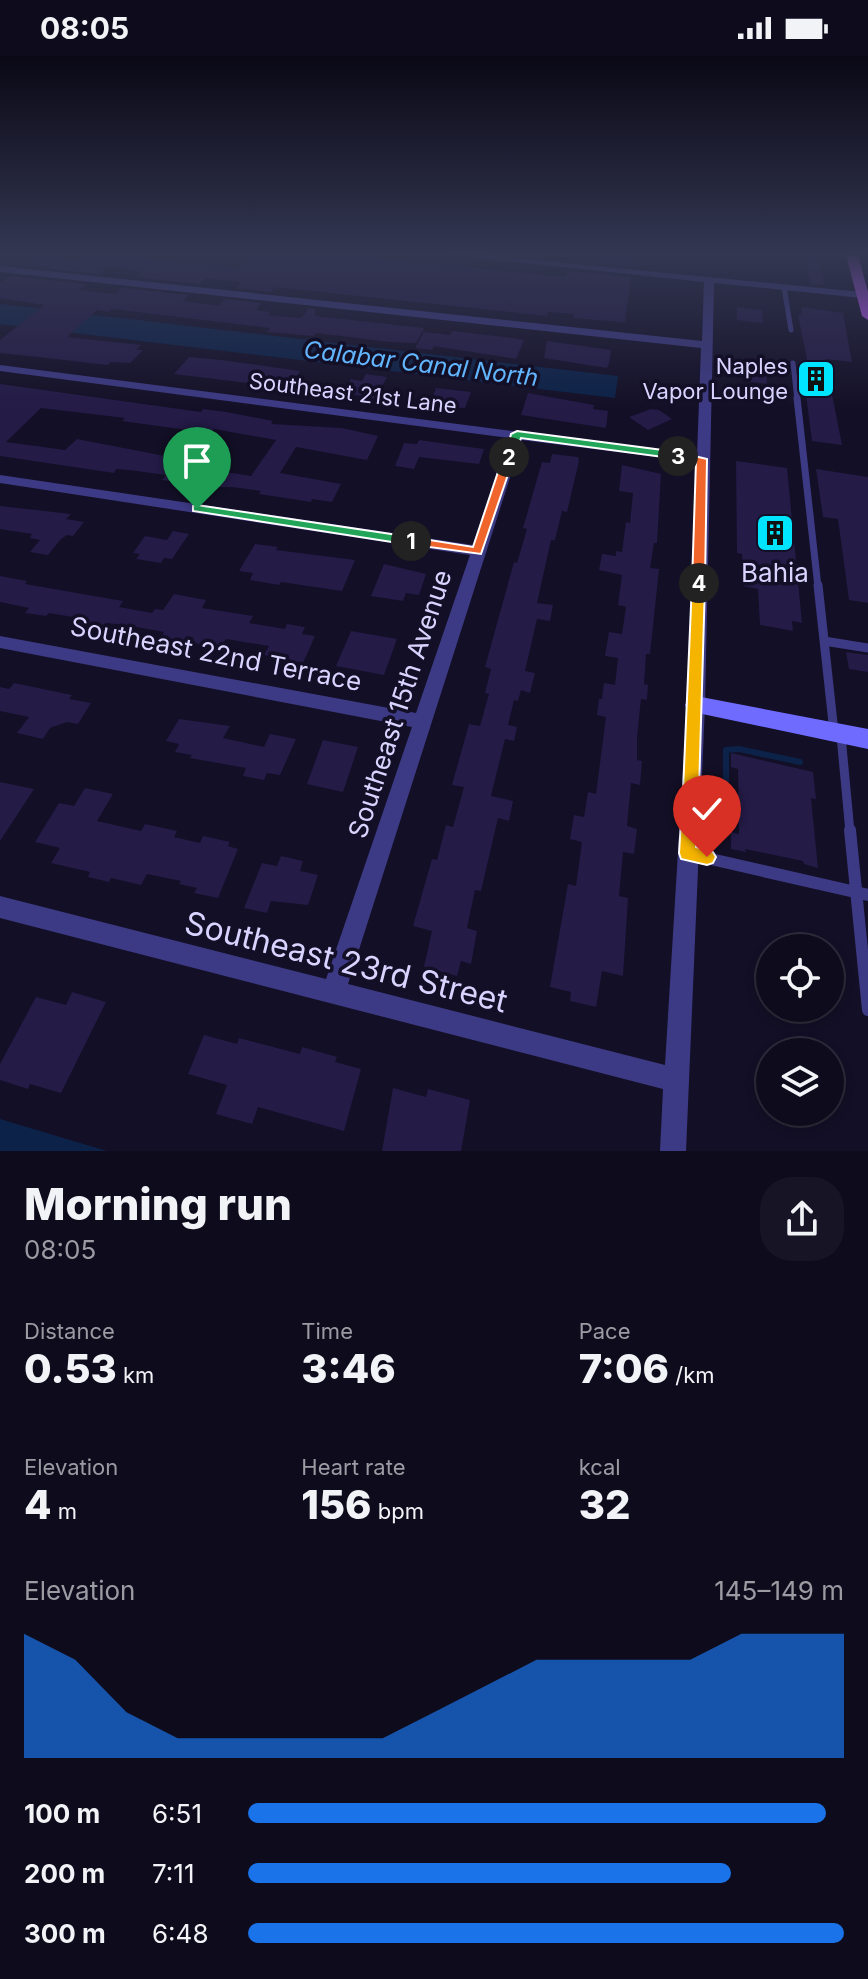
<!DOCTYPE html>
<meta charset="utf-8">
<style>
:root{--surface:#0e0b1c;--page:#171425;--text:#f1f3f6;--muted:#9b9ba3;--line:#2e2b3b;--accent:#1a73e8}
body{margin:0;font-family:Inter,sans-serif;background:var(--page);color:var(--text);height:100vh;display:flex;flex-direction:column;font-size:30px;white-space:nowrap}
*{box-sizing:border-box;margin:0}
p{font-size:26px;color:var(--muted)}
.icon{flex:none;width:44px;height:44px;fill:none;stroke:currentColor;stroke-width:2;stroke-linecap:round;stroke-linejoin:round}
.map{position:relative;height:1095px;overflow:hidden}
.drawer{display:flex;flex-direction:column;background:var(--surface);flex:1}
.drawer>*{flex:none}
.fabs{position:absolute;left:756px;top:878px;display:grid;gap:16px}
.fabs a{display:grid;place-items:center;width:88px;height:88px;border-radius:50%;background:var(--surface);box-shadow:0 4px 12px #0003,0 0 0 2px var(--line);font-size:40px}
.pin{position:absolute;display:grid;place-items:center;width:68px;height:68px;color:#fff;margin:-82px -34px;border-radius:50% 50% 50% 0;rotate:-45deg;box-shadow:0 0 8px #0007}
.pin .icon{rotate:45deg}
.km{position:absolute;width:40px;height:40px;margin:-20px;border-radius:50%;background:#222;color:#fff;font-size:22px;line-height:40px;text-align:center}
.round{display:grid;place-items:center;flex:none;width:84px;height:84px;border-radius:32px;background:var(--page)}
.headline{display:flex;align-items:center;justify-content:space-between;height:136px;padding:0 24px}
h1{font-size:44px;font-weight:800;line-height:60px}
.metrics{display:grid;grid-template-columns:repeat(3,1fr);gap:12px;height:136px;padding:8px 24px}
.metrics div{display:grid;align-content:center}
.metrics b{font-size:40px;font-weight:800}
.metrics small{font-size:22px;font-weight:400}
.metrics p{font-size:22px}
.chart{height:224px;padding:16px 24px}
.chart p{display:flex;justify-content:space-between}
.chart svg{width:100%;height:144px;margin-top:8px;fill:var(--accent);opacity:.7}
ul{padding:0 24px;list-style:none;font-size:26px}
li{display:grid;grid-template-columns:128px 96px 1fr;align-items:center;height:60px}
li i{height:20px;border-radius:10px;background:var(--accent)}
.status{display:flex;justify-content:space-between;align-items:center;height:56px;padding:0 40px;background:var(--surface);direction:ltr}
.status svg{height:22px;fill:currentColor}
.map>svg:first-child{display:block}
.water{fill:#0c2248}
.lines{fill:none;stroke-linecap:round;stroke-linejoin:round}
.stream{stroke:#0c2248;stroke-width:6}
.building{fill:#241b47;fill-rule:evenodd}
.lane-far3{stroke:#3d3a85;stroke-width:5}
.lane-far2{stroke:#3d3a85;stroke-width:7}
.lane-far1{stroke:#3d3a85;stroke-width:9}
.lane{stroke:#3d3a85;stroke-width:12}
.street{fill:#3d3a85;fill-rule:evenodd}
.secondary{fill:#6f6bff;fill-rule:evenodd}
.primary{fill:#c25bff;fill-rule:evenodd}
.split-1{fill:#22a559;stroke:#fff;stroke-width:2}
.split-2{fill:#f0652b;stroke:#fff;stroke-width:2}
.split-3{fill:#22a559;stroke:#fff;stroke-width:2}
.split-4{fill:#f0652b;stroke:#fff;stroke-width:2}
.split-5{fill:#f5b400;stroke:#fff;stroke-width:2}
.split-6{fill:#f5b400;stroke:#fff;stroke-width:2}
.labels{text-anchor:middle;stroke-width:7;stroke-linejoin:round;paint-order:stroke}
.far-poi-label{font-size:22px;fill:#d9d4ff;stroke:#130f26;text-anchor:end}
.far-street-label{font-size:22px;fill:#d9d4ff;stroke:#130f26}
.far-water-label{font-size:24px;font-style:italic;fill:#62b6ff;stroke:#130f26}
.poi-label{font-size:26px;fill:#d9d4ff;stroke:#130f26}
.street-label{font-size:26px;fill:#d9d4ff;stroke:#130f26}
.near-street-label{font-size:32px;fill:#d9d4ff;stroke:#130f26}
</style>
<div class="status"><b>08:05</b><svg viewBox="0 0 49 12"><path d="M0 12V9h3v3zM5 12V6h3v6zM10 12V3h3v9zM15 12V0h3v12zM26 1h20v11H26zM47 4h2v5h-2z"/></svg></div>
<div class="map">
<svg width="868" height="1095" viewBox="0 0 868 1095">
<rect width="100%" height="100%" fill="#130f26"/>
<path class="water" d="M 0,248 L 618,320 L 615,342 L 0,268 Z
M 0,1063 L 107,1095 L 0,1095 Z"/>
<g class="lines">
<path class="stream" d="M 726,773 L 726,694 L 739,693 L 800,706"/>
</g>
<path class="building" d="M 40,199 L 70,202 L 122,199 L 238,212 L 250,199 L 348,199 L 566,221 L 567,215 L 631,221 L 625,266 L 573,262 L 574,258 L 548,256 L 547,260 L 275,231 L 271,236 L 236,232 L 242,226 L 206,222 L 200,228 L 134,221 L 142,215 L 107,211 L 99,218 L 25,210 Z
M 571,199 L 634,199 L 632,211 L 570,204 Z
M 804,199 L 818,199 L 824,229 L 811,228 Z
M 10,220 L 86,228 L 79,234 L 115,238 L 122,232 L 189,239 L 183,245 L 219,250 L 225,243 L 261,247 L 256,254 L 270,256 L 268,259 L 301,262 L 309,252 L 315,253 L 315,260 L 424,272 L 416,287 L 390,286 L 317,277 L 313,280 L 267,276 L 270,272 L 112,253 L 109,256 L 97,254 L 67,281 L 141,289 L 136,294 L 143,294 L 130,307 L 111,306 L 108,309 L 29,300 L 0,297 L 0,284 L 44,249 L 0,242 L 0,227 Z
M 737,251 L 762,254 L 763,267 L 737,264 Z
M 802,251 L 843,257 L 852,306 L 825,303 L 842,389 L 812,385 L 802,308 L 808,308 L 798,259 L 801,259 Z
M 452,275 L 505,281 L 524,284 L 516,303 L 434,290 L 432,294 L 415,292 L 424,276 L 450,279 Z
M 547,285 L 611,294 L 609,307 L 607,312 L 544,302 Z
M 189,301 L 221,304 L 300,315 L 289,332 L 174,318 Z
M 747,308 L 766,311 L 767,328 L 745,325 Z
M 366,318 L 387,321 L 375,343 L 343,336 L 351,323 L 362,325 Z
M 0,328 L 201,356 L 203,353 L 226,356 L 273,365 L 271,368 L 342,372 L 378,380 L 367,404 L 296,391 L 280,417 L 341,428 L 332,446 L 312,443 L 311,446 L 259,438 L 261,435 L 232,431 L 211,431 L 162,424 L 166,419 L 129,414 L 116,413 L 114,417 L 0,400 ZM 41,352 L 125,362 L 122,365 L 187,374 L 211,377 L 214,373 L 276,384 L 251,420 L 180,409 L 186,399 L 167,397 L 165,400 L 77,383 L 65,394 L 6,386 Z
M 436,332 L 471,336 L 465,352 L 429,350 Z
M 528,337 L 594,349 L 593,353 L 608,355 L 606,372 L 521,359 Z
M 651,353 L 659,354 L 672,363 L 648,374 L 629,361 Z
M 419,384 L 454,389 L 484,393 L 479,408 L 419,401 L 414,413 L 395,410 L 404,387 L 417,388 Z
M 552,398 L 578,401 L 579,405 L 567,456 L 562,455 L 555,484 L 551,484 L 537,547 L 553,549 L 550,565 L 537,563 L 525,615 L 535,617 L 530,637 L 521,634 L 518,645 L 514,644 L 508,669 L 517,671 L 514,685 L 505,683 L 491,740 L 513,745 L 509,765 L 498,762 L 481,835 L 475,834 L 467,872 L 477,875 L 471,908 L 461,905 L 457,920 L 424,911 L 432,875 L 413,870 L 432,803 L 437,804 L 446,769 L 453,771 L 464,731 L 452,729 L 469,668 L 480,670 L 489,638 L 485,637 L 491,613 L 485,611 L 514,506 L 517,507 L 527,473 L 523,472 L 542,406 L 550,407 Z
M 736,405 L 787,412 L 802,567 L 792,565 L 793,575 L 760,569 L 758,533 L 743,530 L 742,498 L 737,497 Z
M 622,409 L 661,418 L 657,487 L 654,487 L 650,512 L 659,513 L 650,598 L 646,598 L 644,628 L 648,629 L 647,644 L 641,643 L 637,681 L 637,704 L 642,705 L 640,729 L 631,727 L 627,770 L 637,773 L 634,798 L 623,796 L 619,840 L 628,842 L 623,920 L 602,915 L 596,951 L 570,945 L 571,936 L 550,931 L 568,828 L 576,830 L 582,786 L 570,783 L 574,759 L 584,761 L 588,736 L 596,738 L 606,661 L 597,659 L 599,643 L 602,643 L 604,627 L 615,629 L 618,602 L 605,600 L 609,576 L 622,578 L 626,551 L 618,549 L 622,519 L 599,514 L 602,498 L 616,500 L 616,495 L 622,496 L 626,466 L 630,467 L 633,437 L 619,435 Z
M 816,413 L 868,421 L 868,547 L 849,544 L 838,463 L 823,461 Z
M 0,450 L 71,458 L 66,463 L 84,466 L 73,480 L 67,479 L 60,484 L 48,499 L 30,496 L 40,484 L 30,482 L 32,478 L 0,473 Z
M 173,475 L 189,478 L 172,503 L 164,502 L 161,507 L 136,503 L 140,498 L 133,497 L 145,480 L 167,484 Z
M 255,488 L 278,491 L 276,494 L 355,504 L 342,535 L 281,526 L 279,529 L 250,524 L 253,517 L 239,515 Z
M 384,508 L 426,518 L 419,539 L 406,537 L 403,545 L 371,540 Z
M 0,520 L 27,525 L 25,528 L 123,545 L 119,551 L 152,557 L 155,553 L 163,554 L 174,538 L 206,544 L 202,552 L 253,560 L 249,567 L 285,573 L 287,568 L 305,571 L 302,578 L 315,580 L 303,607 L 264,599 L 269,590 L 226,583 L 220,592 L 161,581 L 164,576 L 126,569 L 106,567 L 102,573 L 80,569 L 85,563 L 49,557 L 46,560 L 25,557 L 29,552 L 0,546 Z
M 351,575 L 397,583 L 384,619 L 336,610 Z
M 846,596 L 868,599 L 868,616 L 849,613 Z
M 14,627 L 72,639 L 69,643 L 91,647 L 78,668 L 67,666 L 50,672 L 43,683 L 17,677 L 29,661 L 0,655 L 0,631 L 9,633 Z
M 179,663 L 230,670 L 223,682 L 264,691 L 270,678 L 296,683 L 280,719 L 267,717 L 264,724 L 243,720 L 246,712 L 190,702 L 192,699 L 175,696 L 179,688 L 166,685 Z
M 323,684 L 358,691 L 343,736 L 307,728 Z
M 731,697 L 813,716 L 816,743 L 811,742 L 818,812 L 804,808 L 803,805 L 745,793 L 746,796 L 731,793 L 731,776 L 739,778 L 738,713 L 731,711 Z
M 0,726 L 34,733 L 0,785 Z
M 85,732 L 113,738 L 97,765 L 141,775 L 145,768 L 177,775 L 174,781 L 200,787 L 203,780 L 230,786 L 228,790 L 238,793 L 218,842 L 194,837 L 197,832 L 179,828 L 181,825 L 147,818 L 141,829 L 111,822 L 109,826 L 88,821 L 90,816 L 51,807 L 60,792 L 35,786 L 59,747 L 74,750 Z
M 281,800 L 303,805 L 300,815 L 318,819 L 308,849 L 271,845 L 267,857 L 244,852 L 262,807 L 277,810 Z
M 72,936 L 106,946 L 61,1037 L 30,1028 L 28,1033 L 0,1024 L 0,1008 L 36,941 L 66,949 Z
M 204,979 L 237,988 L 239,982 L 300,998 L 302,991 L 337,1001 L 335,1006 L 361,1013 L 344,1075 L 258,1051 L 252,1068 L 216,1058 L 227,1029 L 188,1018 Z
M 393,1032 L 426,1041 L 428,1033 L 470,1044 L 461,1095 L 382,1095 Z"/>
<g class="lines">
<path class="lane-far3" d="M 784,231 L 791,274
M 793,307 L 797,344"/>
<path class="lane-far2" d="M 797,342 L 818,531"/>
<path class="lane-far1" d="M 818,529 L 834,676
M 824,585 L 868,592
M 841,680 L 850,776"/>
<path class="lane" d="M 850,774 L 868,954
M 689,798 L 868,839"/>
<path class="street" d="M 448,199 L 483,199 L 862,236 L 867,239 L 862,242 L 714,227 L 705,649 L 686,1095 L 660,1095 L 663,1033 L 0,862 L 0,840 L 326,923 L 412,671 L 0,592 L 0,580 L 416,657 L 470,499 L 0,427 L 0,419 L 473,489 L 509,382 L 0,315 L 0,309 L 697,399 L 701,292 L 0,216 L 0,210 L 702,285 L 704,226 ZM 522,384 L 697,406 L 687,649 L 665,1009 L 348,928 Z"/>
<path class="secondary" d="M 696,640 L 868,673 L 868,693 L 688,655 L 685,649 L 688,643 Z"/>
<path class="primary" d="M 846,199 L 858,199 L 868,236 L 868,264 L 862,260 Z"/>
</g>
<linearGradient id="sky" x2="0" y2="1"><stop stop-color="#0a0815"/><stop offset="0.56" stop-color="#333752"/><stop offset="1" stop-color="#333752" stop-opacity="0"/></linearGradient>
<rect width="868" height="353" fill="url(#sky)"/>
<path class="split-1" d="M 197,449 L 411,481 L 417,485 L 411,489 L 193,455 L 193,450 Z"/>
<path class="split-2" d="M 509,398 L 514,401 L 481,498 L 407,488 L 407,482 L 411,481 L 473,491 L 503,401 Z"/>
<path class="split-3" d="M 517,375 L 678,396 L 683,400 L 678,403 L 521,382 L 513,403 L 505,403 L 511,378 Z"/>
<path class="split-4" d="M 678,396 L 707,403 L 705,527 L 699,531 L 692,527 L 696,405 L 674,402 L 674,397 Z"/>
<path class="split-5" d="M 699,522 L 705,527 L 699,735 L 691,742 L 683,735 L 692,527 Z"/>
<path class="split-6" d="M 691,728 L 699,735 L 696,791 L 713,796 L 716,801 L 713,807 L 707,809 L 681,803 L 679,797 L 683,735 Z"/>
<defs>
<g id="building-square" transform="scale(2)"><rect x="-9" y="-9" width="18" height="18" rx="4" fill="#00e5ff" stroke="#130f26"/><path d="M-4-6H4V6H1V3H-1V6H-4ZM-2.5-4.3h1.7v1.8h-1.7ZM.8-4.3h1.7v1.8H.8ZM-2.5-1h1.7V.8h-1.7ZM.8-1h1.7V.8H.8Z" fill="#111"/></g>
</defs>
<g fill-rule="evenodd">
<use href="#building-square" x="816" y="323"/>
<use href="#building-square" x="775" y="477"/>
</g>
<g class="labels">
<g class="far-poi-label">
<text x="788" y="318">Naples<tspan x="788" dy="25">Vapor Lounge</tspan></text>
</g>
<g class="far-street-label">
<text transform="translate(353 337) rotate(7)" y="8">Southeast 21st Lane</text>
</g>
<g class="far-water-label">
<text transform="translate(421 308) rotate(7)" y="8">Calabar Canal North</text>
</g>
<g class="poi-label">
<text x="775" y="526">Bahia</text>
</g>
<g class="street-label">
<text transform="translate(216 598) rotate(11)" y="9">Southeast 22nd Terrace</text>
<text transform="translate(400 648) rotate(-72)" y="9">Southeast 15th Avenue</text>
</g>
<g class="near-street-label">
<text transform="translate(346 906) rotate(14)" y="11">Southeast 23rd Street</text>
</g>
</g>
</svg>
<div class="fabs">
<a><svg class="icon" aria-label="locate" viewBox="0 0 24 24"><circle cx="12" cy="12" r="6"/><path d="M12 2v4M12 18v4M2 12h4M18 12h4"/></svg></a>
<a><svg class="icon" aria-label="layers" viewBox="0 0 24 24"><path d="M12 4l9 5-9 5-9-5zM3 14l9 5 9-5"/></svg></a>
</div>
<div class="pin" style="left:197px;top:453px;background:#1e9e55"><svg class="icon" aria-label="arrive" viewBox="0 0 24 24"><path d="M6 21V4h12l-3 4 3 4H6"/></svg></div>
<div class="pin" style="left:707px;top:801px;background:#d93025"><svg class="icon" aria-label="check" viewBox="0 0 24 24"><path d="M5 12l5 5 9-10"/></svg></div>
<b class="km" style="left:411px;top:485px">1</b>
<b class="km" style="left:509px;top:401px">2</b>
<b class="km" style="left:678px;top:400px">3</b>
<b class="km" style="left:699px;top:527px">4</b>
</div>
<section class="drawer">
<div class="headline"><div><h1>Morning run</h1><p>08:05</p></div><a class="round"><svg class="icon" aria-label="share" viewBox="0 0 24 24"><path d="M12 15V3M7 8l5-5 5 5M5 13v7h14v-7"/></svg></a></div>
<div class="metrics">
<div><p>Distance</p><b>0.53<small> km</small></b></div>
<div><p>Time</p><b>3:46</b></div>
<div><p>Pace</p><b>7:06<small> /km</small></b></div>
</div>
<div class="metrics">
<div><p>Elevation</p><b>4<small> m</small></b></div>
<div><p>Heart rate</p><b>156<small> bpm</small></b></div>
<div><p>kcal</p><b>32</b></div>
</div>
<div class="chart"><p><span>Elevation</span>145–149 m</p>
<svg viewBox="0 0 160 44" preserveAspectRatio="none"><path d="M0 44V6L10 14L20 30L30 38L40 38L50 38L60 38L70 38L80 30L90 22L100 14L110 14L120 14L130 14L140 6L150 6L160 6V44z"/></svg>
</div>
<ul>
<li><b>100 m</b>6:51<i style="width:97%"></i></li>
<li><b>200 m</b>7:11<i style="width:81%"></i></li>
<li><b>300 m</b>6:48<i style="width:100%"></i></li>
</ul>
</section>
